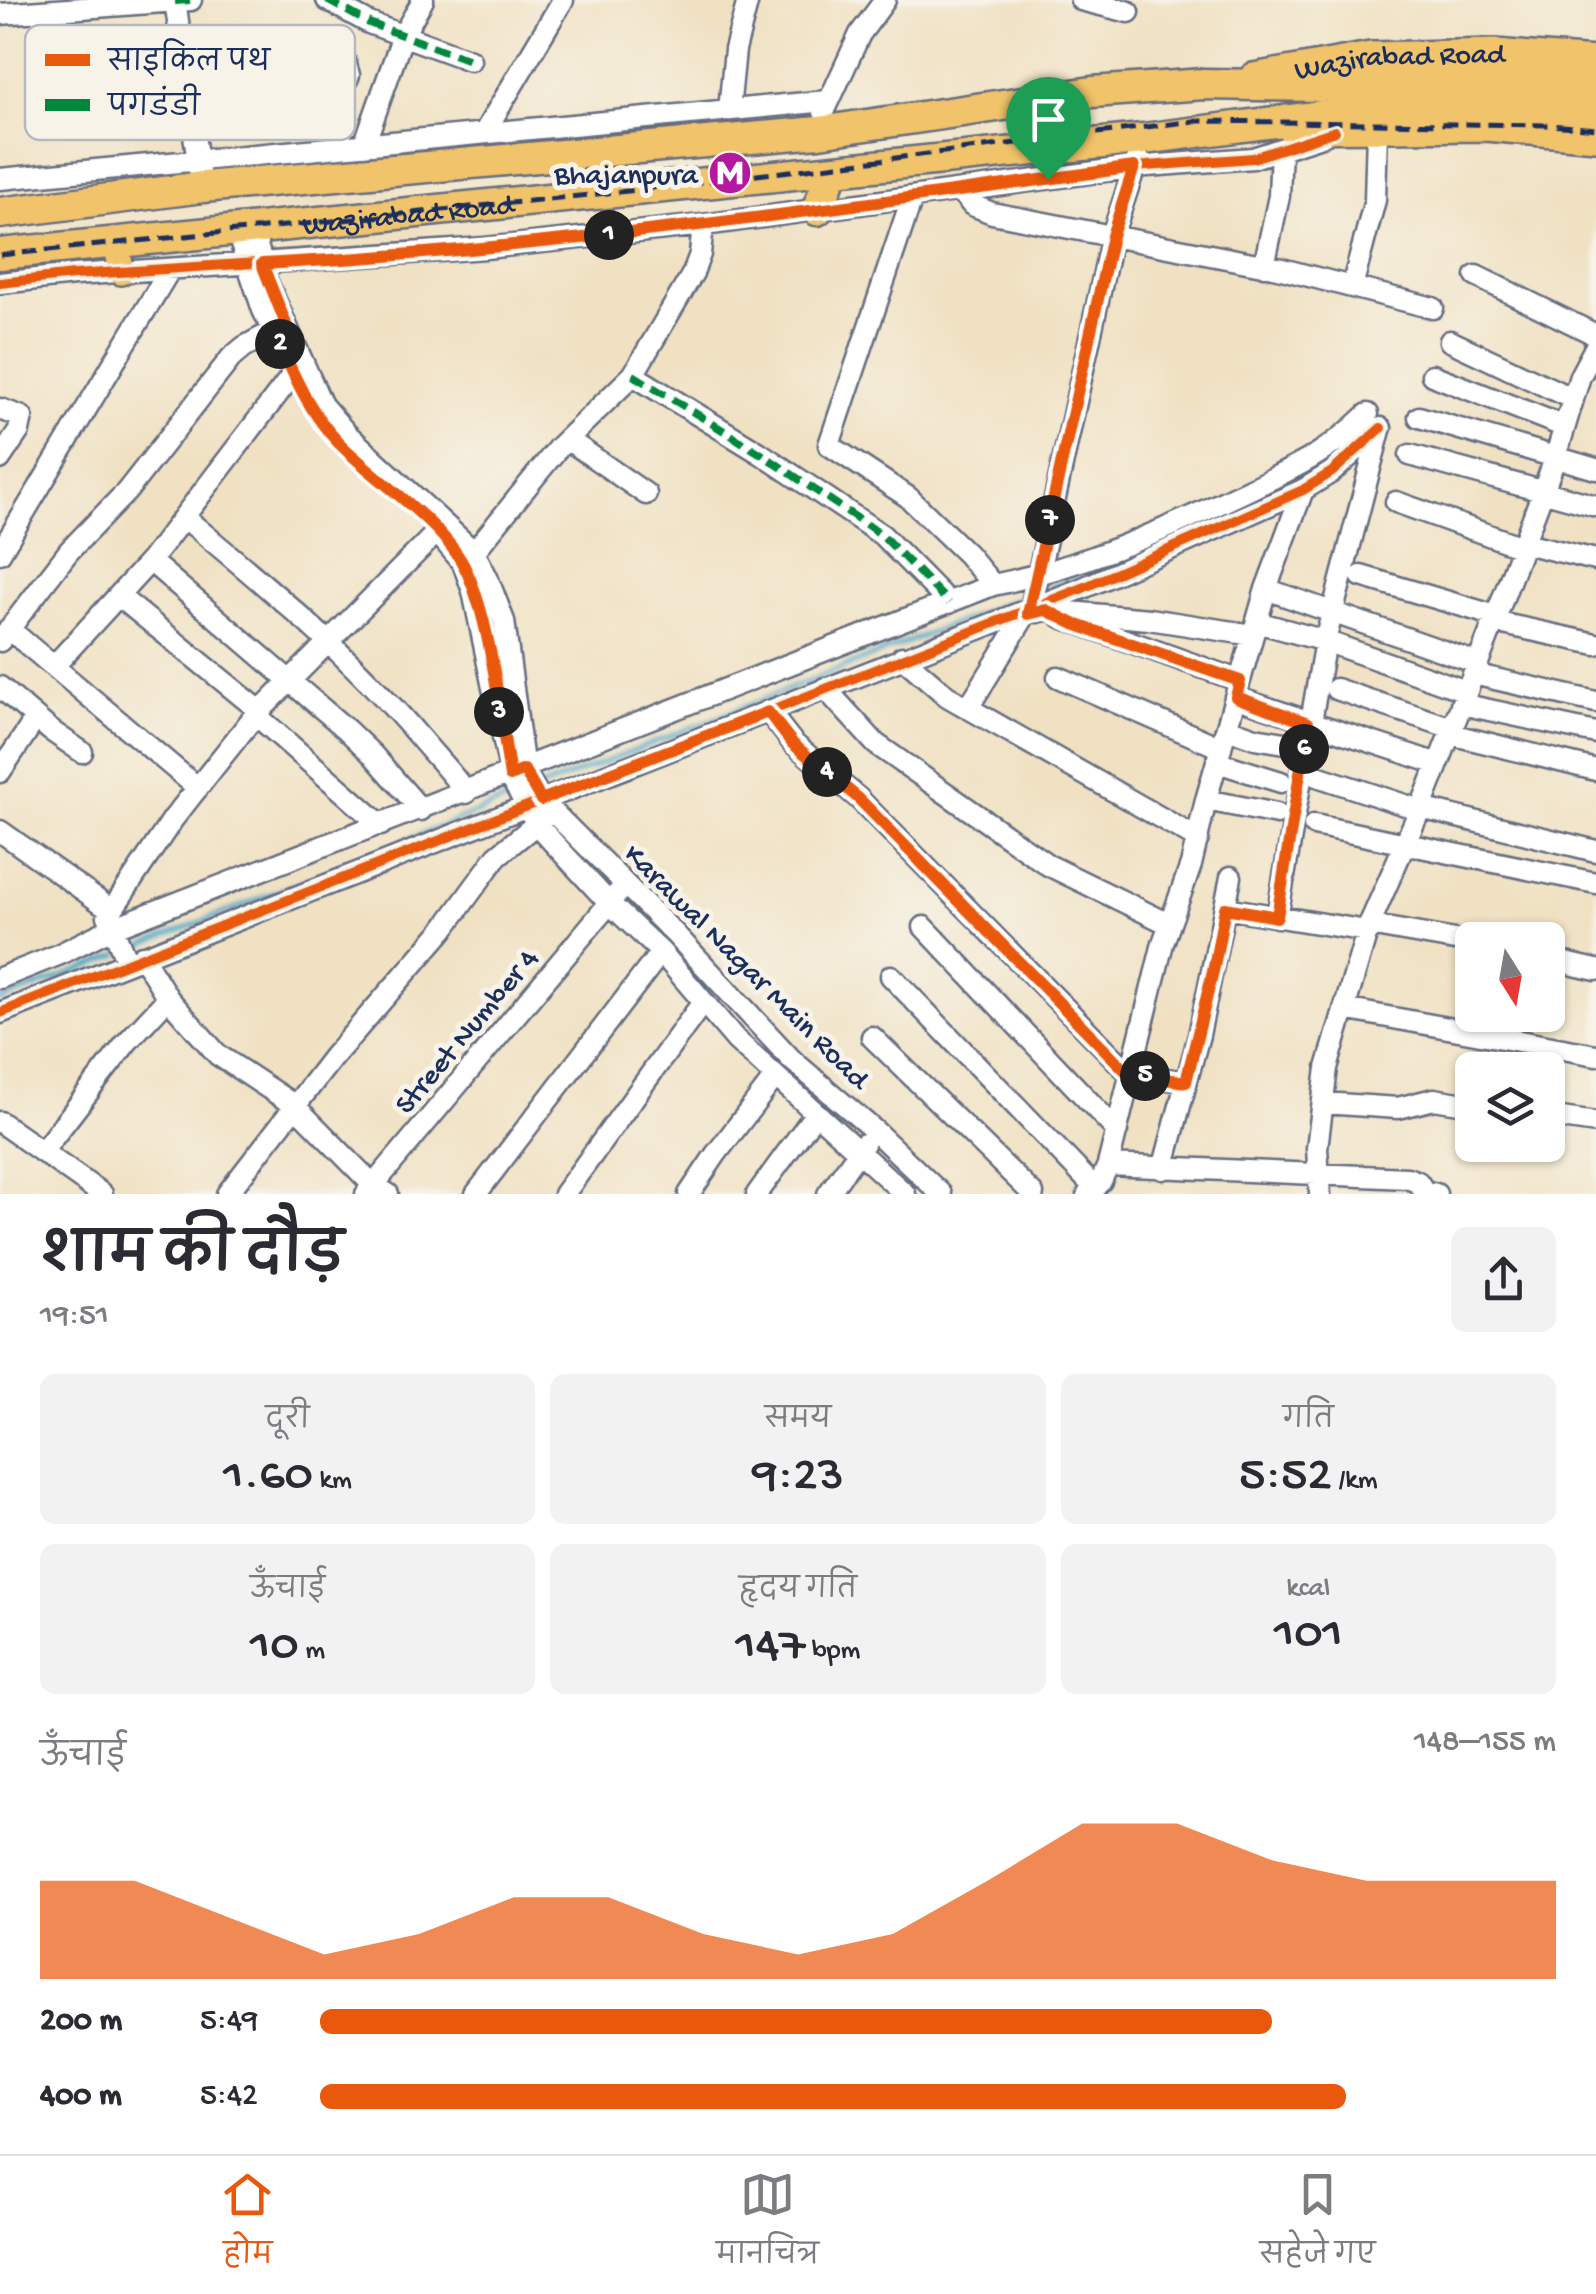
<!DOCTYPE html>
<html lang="hi">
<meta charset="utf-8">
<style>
:root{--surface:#fff;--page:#f2f2f3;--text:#2b2b33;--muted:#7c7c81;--line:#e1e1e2;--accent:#ea580c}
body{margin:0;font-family:"Gochi Hand","Playpen Sans Deva",sans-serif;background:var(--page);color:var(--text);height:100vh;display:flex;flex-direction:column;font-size:38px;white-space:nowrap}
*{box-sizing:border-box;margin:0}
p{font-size:32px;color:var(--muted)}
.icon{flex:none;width:55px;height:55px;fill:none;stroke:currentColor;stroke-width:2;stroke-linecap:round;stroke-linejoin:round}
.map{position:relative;height:1194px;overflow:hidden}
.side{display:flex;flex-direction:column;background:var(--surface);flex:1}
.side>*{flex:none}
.needle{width:65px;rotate:169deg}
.fabs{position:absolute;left:1455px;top:922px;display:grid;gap:20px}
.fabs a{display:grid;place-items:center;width:110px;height:110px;border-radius:15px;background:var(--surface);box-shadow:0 2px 8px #0004;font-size:50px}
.pin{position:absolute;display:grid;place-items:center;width:85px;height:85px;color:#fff;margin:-102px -42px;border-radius:50% 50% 50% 0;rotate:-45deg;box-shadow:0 0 10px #0007}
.pin .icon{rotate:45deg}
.km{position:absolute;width:50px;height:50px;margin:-25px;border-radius:50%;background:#222;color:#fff;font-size:28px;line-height:50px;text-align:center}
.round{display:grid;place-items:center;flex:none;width:105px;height:105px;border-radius:15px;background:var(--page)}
.headline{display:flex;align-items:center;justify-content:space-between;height:170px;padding:0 40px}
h1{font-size:55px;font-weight:600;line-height:75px}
.stats{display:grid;grid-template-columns:repeat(3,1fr);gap:15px;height:170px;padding:10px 40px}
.stats div{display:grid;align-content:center;border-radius:15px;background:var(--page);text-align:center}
.stats b{font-size:50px;font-weight:600}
.stats small{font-size:28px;font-weight:400}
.stats p{font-size:28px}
.chart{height:280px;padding:20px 40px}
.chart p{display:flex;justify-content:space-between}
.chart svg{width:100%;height:180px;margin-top:10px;fill:var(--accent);opacity:.7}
ul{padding:0 40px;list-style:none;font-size:32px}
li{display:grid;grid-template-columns:160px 120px 1fr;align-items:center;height:75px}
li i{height:25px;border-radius:12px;background:var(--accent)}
.tab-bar{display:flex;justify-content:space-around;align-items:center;height:140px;border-top:2px solid var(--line);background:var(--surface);font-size:28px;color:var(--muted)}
.tab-bar a{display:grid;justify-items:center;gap:5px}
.tab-bar .selected{color:var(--accent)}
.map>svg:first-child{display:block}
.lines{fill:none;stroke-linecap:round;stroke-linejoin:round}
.stream{stroke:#4babca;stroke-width:5}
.minor-casing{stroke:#666d81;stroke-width:25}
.major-casing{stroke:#666d81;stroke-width:30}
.highway-casing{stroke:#666d81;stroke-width:35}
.minor{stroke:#fff;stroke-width:20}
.major{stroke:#f1c36a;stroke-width:25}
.highway{stroke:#f1c36a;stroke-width:30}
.rail{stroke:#1b2f5e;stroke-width:5;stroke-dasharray:15 8;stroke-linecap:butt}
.quiet{stroke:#00873e;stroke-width:8;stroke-dasharray:15 8;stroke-linecap:butt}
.cycleway-casing{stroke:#f7f3e8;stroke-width:16}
.cycleway{stroke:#e8590c;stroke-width:10}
.route-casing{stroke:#fff;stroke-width:20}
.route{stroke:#ea580c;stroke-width:12}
.labels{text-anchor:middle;stroke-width:10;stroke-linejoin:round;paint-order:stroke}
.street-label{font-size:30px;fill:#1b2f5e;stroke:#f7f3e8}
.poi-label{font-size:30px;fill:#1b2f5e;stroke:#f7f3e8;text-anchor:end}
.key{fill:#f7f3e8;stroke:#b5b8bf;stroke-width:2.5}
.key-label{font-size:28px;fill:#1b2f5e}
</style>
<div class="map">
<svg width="1596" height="1194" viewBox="0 0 1596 1194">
<rect width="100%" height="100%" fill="#f7f3e8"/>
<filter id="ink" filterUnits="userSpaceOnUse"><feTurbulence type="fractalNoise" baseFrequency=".01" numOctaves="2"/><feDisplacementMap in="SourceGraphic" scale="20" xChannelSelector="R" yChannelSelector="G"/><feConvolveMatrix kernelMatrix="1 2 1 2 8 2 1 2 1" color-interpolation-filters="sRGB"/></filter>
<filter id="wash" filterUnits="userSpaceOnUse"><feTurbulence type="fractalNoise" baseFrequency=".0048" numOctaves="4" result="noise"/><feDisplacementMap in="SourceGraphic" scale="40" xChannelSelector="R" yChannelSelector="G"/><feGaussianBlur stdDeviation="2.25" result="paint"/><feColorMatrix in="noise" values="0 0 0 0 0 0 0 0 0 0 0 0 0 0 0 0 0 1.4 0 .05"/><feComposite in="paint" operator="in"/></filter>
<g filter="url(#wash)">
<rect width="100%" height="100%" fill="#f0e1c3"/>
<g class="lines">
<path class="stream" d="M 1039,590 L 1182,532
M 542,787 L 1029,594
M 128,951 L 513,798
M 0,1001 L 118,955"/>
</g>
</g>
<g filter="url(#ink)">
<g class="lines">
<g class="minor-casing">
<path id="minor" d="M 175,0 L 199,170
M 327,0 L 369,23 L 470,60
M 1081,0 L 1129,12
M 0,14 L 191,0
M 729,110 L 735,50 L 748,0
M 824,112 L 860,34 L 885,0
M 191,115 L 301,100 L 337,104 L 349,75 L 345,61 L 288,40
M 484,133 L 563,0
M 364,145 L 403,35 L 423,0
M 0,179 L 827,101
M 961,191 L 972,205 L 992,213 L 1278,268 L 1433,308
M 912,198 L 829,445 L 908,497 L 967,554 L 993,585
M 253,230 L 267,282 L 322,405 L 347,434 L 474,552 L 487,577 L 504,621 L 524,770 L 541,800 L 675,934 L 792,1060 L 875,1131 L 941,1194
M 237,232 L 263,310 L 285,356
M 1264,266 L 1279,196 L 1281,149
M 1476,276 L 1596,335
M 0,283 L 74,275 L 485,248 L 703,225 L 1134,167 L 1253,158 L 1324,135
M 1352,287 L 1375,200 L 1377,130
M 1450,341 L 1573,399
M 633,375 L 760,453 L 882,535 L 949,603
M 1432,375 L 1563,426
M 0,409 L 22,417 L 19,431 L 0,459
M 1419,417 L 1596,469
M 567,439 L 646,494
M 1410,455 L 1596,506
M 1396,502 L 1522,547
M 185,518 C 269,588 351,656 421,739 C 436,757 452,773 466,793
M 436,531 L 463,563 L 473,591 L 512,780 L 537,825 L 609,903 L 661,952 L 736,1040 L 905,1194
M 1524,543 L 1596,560
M 474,552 L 558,448 L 633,375 L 693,273 L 700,254 L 703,225
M 0,553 L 170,269
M 150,561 L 347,730 L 373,755 L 421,810
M 1361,576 L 1496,616
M 1266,589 L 1477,663
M 120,597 L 260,711
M 1037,612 L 1046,610 L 1149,619 L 1253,635
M 1061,617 L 1240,681
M 1257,622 L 1325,641 L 1466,691
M 1494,622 L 1596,644
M 9,629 L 198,788
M 0,641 L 69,551 L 127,491 L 231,358 L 244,347 L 284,325
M 902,657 L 947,696 L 1198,839
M 54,666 L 150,561 L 293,374
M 1473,674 L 1596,702
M 1058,677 L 1221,748
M 0,687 L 50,730 L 82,752
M 825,688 L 876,744 L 1048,865 L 1169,924
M 1336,689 L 1452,728
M 1235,697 L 1438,764
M 1461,704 L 1596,733
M 968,708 L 1032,604 L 1112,236 L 1138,157
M 768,711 L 793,743 L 858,798 L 1129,1073 L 1186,1082
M 256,715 L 381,825
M 1227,728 L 1255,738 L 1297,745
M 1450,734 L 1596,770
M 1217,762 L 1281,782
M 0,772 L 36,718
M 1317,776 L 1420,810
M 1206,800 L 1277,814
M 1421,808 L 1596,851
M 1314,825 L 1596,883
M 0,831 L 110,909
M 1225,908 L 1367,931
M 1277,917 L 1325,641 L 1380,430
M 1369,925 L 1472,943
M 924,927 L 1117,1131
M 142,956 L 168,998 L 218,1055 L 294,1105 L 373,1185 L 388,1194
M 1548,959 L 1596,970
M 127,962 L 108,916 L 173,819 L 252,719 L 444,525
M 891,976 L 1095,1188
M 0,978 L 58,955 L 110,929 L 993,585 C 1076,568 1155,535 1231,498 C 1286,472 1324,457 1368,414
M 1344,1009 L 1596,1055
M 0,1013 L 1083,588 L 1303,490 L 1332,472 L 1381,428
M 872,1037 L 1033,1194
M 1323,1103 L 1398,1108 L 1434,1099 L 1472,1105
M 1548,1116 L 1596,1123
M 0,1122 L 102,1194
M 42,1152 L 127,1042 L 168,998
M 1108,1165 L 1407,1178 L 1418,1182 L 1424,1191 L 1436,1194
M 1163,1169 L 1199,1035 L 1231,877
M 227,1194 L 333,1057 L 443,930 L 497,856 L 546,816
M 366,1194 L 618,893
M 476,1194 L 661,952
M 564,1194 L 703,1002
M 689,1194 L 716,1154 L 775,1077
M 757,1194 L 815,1114
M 828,1194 L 864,1144
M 1088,1194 L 1101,1181 L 1108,1165 L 1163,943 L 1191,865 L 1206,800 L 1266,589 L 1303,490
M 1320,1194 L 1317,1148 L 1327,1068 L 1369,925 L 1422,805 L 1494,622 L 1555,459 L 1580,376 L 1596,346"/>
</g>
<g class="major-casing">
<g id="major">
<path id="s1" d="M 1253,76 L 1370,55 L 1495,52 L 1596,60"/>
<path d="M 1291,130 L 1486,128 L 1596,138"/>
<path d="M 117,243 L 121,272"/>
</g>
</g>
<g class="highway-casing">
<g id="highway">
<path d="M 817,210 L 833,171"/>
<path d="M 0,213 L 203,187 L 819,132 L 1092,92 L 1204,84 L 1319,86 L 1447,76 L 1511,76 L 1596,86"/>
<path id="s2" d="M 0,254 L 1143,139 L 1391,107 L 1450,103 L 1508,103 L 1596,112"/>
</g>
</g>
<use href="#minor" class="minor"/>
<use href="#major" class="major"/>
<use href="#highway" class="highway"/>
<path class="rail" d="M 0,255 L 628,191 L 1195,121 L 1551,125 L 1596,129"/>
<path class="quiet" d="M 327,0 L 369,23 L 470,60
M 175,1 L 191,0
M 633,375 L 760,453 L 882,535 L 949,603"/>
<g class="cycleway-casing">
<path id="cycleway" d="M 0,283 L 74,275 L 485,248 L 703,225 L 1134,167 L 1253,158 L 1335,131
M 0,1013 L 1083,588 L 1303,490 L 1332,472 L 1381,428"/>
</g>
<use href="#cycleway" class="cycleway"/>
</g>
</g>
<g class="lines" filter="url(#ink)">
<g class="route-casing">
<path id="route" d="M 1134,167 L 1112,236 L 1028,614 L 1046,610 L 1074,624 L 1240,681 L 1236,697 L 1308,723 L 1277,917 L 1225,908 L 1214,967 L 1186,1082 L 1129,1074 L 858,798 L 793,744 L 768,712 L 541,800 L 524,770 L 510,776 C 500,716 491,618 464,566 C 441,521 374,479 338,442 C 307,410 292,370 273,330 L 286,324 L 262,264 C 554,249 844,207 1134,167 Z"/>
</g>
<use href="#route" class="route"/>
</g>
<defs>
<g id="metro-disc" transform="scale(2.25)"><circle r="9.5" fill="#b5179e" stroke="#f7f3e8"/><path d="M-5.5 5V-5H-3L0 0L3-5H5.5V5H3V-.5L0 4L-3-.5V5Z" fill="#fff"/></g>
</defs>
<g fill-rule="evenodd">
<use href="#metro-disc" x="730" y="173"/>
</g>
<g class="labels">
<g class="street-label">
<text dy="10" stroke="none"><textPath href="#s1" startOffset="148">Wazirabad Road</textPath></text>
<text dy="10" stroke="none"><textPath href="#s2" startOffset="410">Wazirabad Road</textPath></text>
<text transform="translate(748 965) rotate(45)" y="10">Karawal Nagar Main Road</text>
<text transform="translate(465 1030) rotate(-50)" y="10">Street Number 4</text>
</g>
<g class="poi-label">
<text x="698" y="183">Bhajanpura</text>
</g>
</g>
<rect x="25" y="25" width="330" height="115" rx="15" class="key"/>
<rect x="45" y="54" width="45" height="12" fill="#e8590c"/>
<rect x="45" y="99" width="45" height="12" fill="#00873e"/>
<g class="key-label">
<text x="108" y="70">साइकिल पथ</text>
<text x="108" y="115">पगडंडी</text>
</g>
</svg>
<div class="fabs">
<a><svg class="needle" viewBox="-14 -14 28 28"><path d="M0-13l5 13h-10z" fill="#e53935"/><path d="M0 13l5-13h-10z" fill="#7c7c81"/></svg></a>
<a><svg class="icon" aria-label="layers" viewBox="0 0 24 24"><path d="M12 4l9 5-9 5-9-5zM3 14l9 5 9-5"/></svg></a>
</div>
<div class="pin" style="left:1048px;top:179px;background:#1e9e55"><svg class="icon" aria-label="arrive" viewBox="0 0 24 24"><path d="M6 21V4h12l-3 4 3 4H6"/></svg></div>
<b class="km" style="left:609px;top:235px">1</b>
<b class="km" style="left:280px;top:344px">2</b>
<b class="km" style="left:499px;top:712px">3</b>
<b class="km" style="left:827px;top:772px">4</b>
<b class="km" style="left:1145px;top:1076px">5</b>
<b class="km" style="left:1304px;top:749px">6</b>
<b class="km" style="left:1050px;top:520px">7</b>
</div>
<section class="side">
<div class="headline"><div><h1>शाम की दौड़</h1><p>19:51</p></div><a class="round"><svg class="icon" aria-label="share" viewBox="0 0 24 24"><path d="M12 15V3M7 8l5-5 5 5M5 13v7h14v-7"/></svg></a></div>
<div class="stats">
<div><p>दूरी</p><b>1.60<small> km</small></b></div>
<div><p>समय</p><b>9:23</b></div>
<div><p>गति</p><b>5:52<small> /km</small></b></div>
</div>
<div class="stats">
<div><p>ऊँचाई</p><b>10<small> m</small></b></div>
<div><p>हृदय गति</p><b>147<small> bpm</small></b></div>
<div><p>kcal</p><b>101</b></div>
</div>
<div class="chart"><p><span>ऊँचाई</span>148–155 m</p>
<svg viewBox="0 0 160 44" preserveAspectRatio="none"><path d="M0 44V20L10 20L20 29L30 38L40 33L50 24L60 24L70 33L80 38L90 33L100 20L110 6L120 6L130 15L140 20L150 20L160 20V44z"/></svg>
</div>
<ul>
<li><b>200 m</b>5:49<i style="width:77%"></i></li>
<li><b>400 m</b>5:42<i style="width:83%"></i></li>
</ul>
</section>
<nav class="tab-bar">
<a class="selected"><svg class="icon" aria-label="home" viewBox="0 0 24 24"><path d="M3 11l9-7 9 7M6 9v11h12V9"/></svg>होम</a>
<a><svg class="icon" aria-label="map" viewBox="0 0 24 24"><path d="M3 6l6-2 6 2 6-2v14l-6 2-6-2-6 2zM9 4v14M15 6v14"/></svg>मानचित्र</a>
<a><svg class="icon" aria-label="saved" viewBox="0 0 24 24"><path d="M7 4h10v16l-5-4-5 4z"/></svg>सहेजे गए</a>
</nav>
